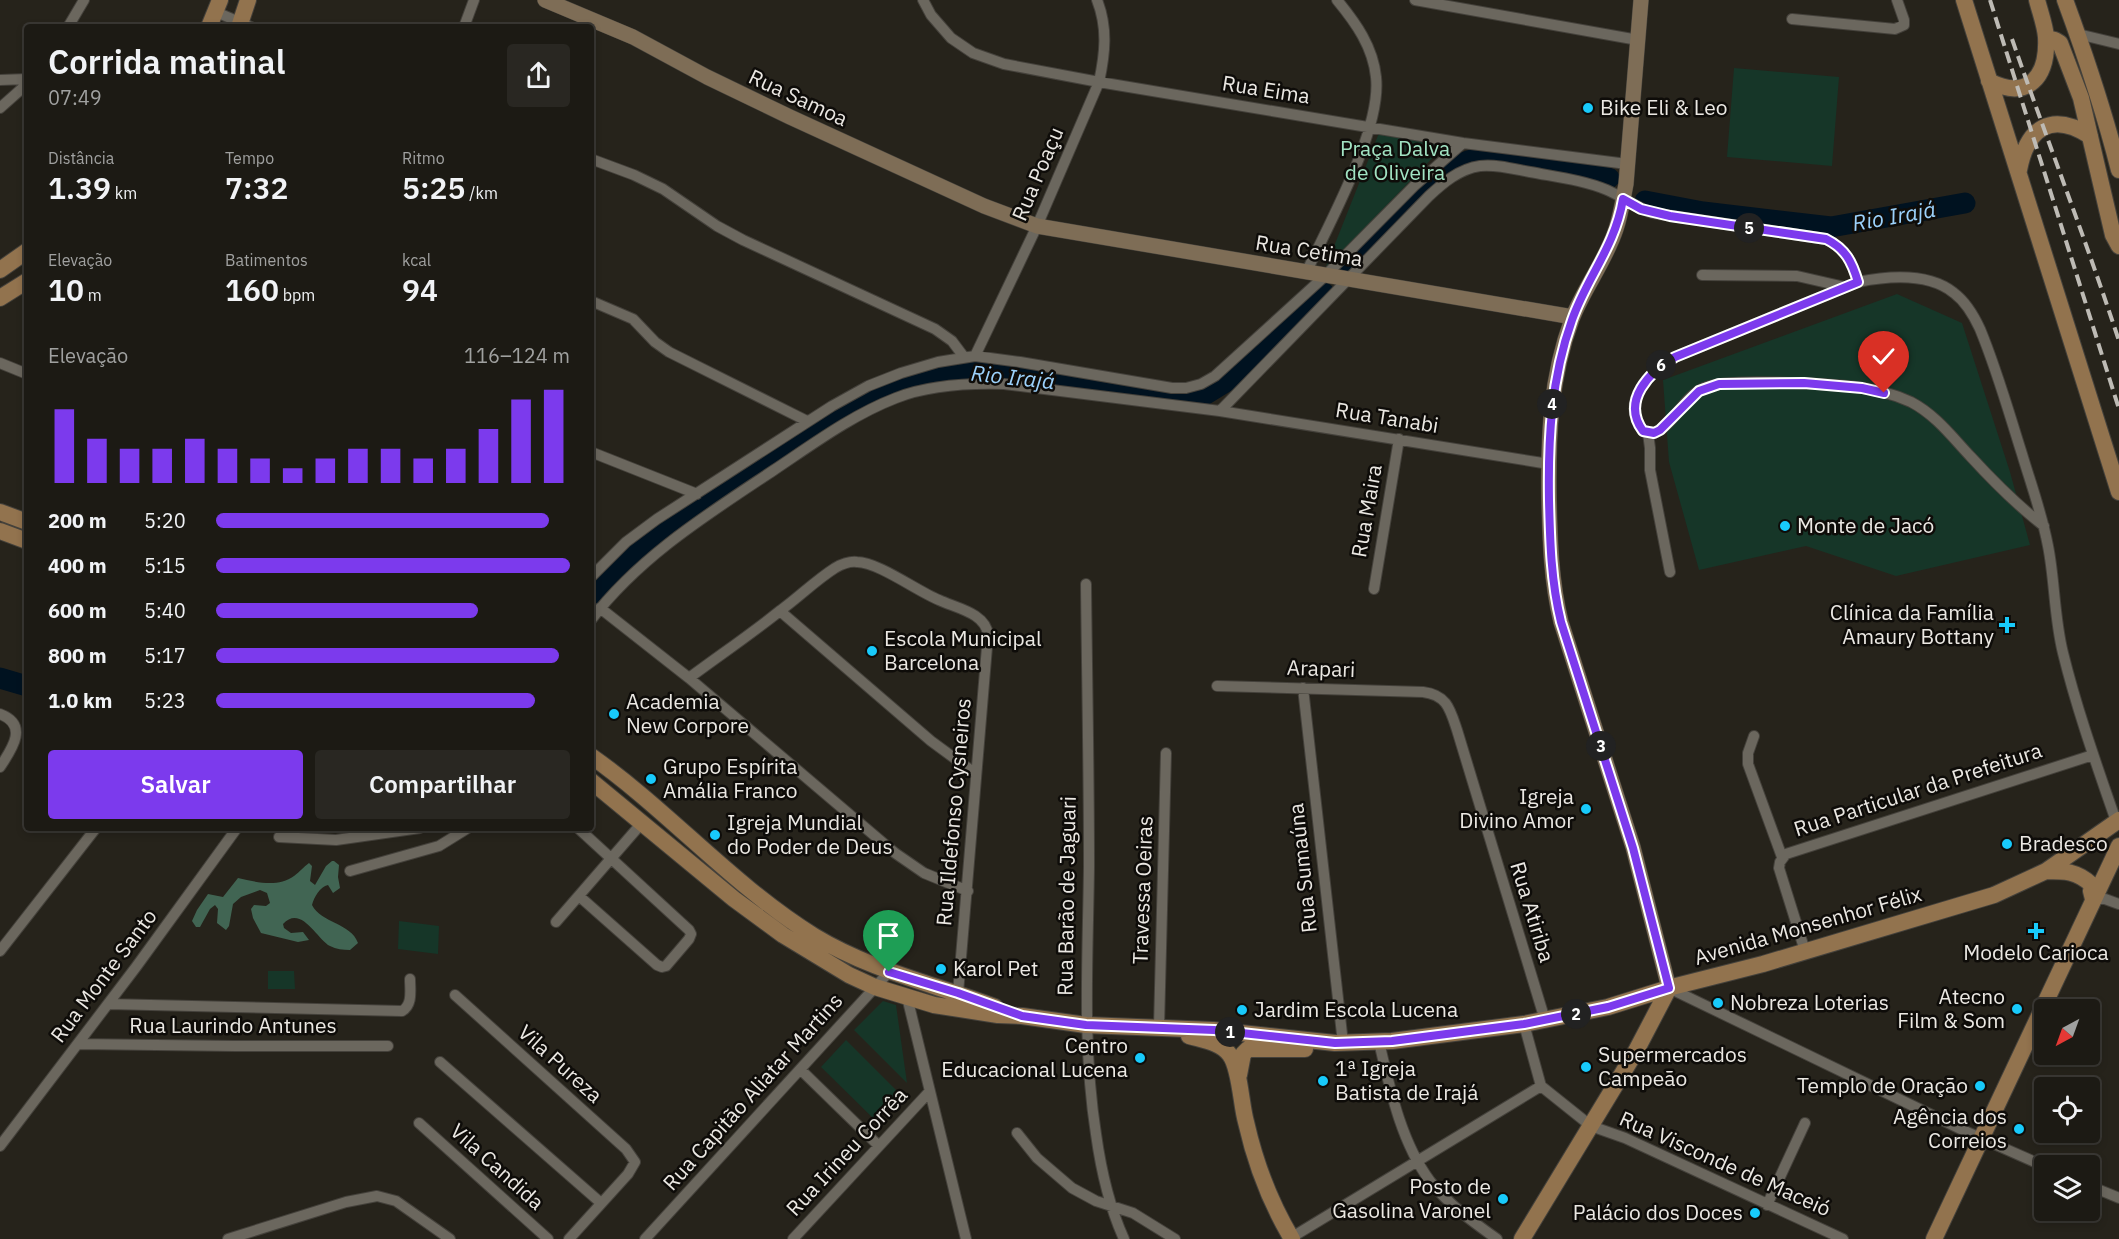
<!DOCTYPE html>
<html lang="pt">
<meta charset="utf-8">
<style>
:root{--surface:#1c1a14;--page:#292722;--text:#f1f3f6;--muted:#a0a1a0;--line:#3a3834;--accent:#7c3aed}
body{margin:0;font-family:"IBM Plex Sans",sans-serif;background:var(--page);color:var(--text);height:100vh;display:flex;flex-direction:column;font-size:22px;white-space:nowrap}
*{box-sizing:border-box;margin:0}
p{font-size:20px;color:var(--muted)}
.icon{flex:none;width:33px;height:33px;fill:none;stroke:currentColor;stroke-width:2;stroke-linecap:round;stroke-linejoin:round}
.map{position:relative;flex:1;overflow:hidden}
.sheet{position:absolute;left:24px;top:24px;width:570px;height:807px;display:flex;flex-direction:column;background:var(--surface);border-radius:6px;box-shadow:0 3px 9px #0003,0 0 0 2px var(--line)}
.sheet>*{flex:none}
.needle{width:39px;rotate:221deg}
.tools{position:absolute;left:2034px;top:999px;display:grid;gap:12px}
.tools a{display:grid;place-items:center;width:66px;height:66px;border-radius:6px;background:var(--surface);box-shadow:0 3px 9px #0003,0 0 0 2px var(--line);font-size:30px}
.pin{position:absolute;display:grid;place-items:center;width:51px;height:51px;color:#fff;margin:-62px -26px;border-radius:50% 50% 50% 0;rotate:-45deg;box-shadow:0 0 6px #0007}
.pin .icon{rotate:45deg}
.km{position:absolute;width:30px;height:30px;margin:-15px;border-radius:50%;background:#222;color:#fff;font-size:16px;line-height:30px;text-align:center}
.round{display:grid;place-items:center;flex:none;width:63px;height:63px;border-radius:6px;background:var(--page)}
.overview{display:flex;align-items:center;justify-content:space-between;height:102px;padding:0 24px}
h1{font-size:33px;font-weight:600;line-height:45px}
.metrics{display:grid;grid-template-columns:repeat(3,1fr);gap:9px;height:102px;padding:6px 24px}
.metrics div{display:grid;align-content:center}
.metrics b{font-size:30px;font-weight:600}
.metrics small{font-size:16px;font-weight:400}
.metrics p{font-size:16px}
.chart{height:168px;padding:12px 24px}
.chart p{display:flex;justify-content:space-between}
.chart svg{width:100%;height:108px;margin-top:6px;stroke:var(--accent);stroke-width:6}
.cta{display:flex;gap:12px;margin-top:auto;padding:12px 24px}
.cta a{flex:1;height:69px;border-radius:6px;background:var(--accent);color:#fff;font-size:24px;font-weight:600;line-height:69px;text-align:center}
.cta a+a{background:var(--page);color:var(--text)}
ul{padding:0 24px;list-style:none;font-size:20px}
li{display:grid;grid-template-columns:96px 72px 1fr;align-items:center;height:45px}
li i{height:15px;border-radius:8px;background:var(--accent)}
.map>svg:first-child{display:block}
.green{fill:#163628}
.forest{fill:#416553}
.lines{fill:none;stroke-linecap:round;stroke-linejoin:round}
.river{stroke:#001220;stroke-width:21}
.street-casing{stroke:#44413b;stroke-width:12}
.secondary-casing{stroke:#44413b;stroke-width:16}
.primary-casing{stroke:#44413b;stroke-width:18}
.street{stroke:#6b675e;stroke-width:10}
.secondary{stroke:#7e6d56;stroke-width:15}
.primary{stroke:#92734e;stroke-width:16}
.rail{stroke:#bebbb5;stroke-width:4;stroke-dasharray:12 6;stroke-linecap:butt}
.route-casing{stroke:#fff;stroke-width:12}
.route{stroke:#7c3aed;stroke-width:8}
.poi-dot{fill:#18cafb;stroke:#0e0c09;stroke-width:2}
.labels{text-anchor:middle;stroke-width:5;stroke-linejoin:round;paint-order:stroke}
.street-label{font-size:21px;fill:#ebe8e3;stroke:#0e0c09}
.poi-label{font-size:21px;fill:#ebe8e3;stroke:#0e0c09;text-anchor:start}
.park-label{font-size:21px;fill:#a2e4c3;stroke:#0e0c09}
.water-label{font-size:22px;font-style:italic;fill:#9cd2fc;stroke:#0e0c09}
</style>
<div class="map">
<svg width="2119" height="1239" viewBox="0 0 2119 1239">
<rect width="100%" height="100%" fill="#26231b"/>
<path class="green" d="M 1734,68 L 1839,77 L 1832,166 L 1727,157 Z
M 1379,133 L 1444,146 L 1325,269 Z
M 1897,294 L 1962,323 L 2010,472 L 2030,545 L 1896,576 L 1806,546 L 1699,570 L 1669,462 L 1663,380 Z
M 399,921 L 439,926 L 438,954 L 398,949 Z
M 268,971 L 294,971 L 295,989 L 268,989 Z
M 883,1001 L 896,1005 L 907,1083 L 854,1030 Z
M 846,1040 L 900,1094 L 875,1120 L 821,1067 Z"/>
<path class="forest" d="M 332,861 L 334,861 L 339,865 L 338,877 L 340,888 L 333,893 L 328,885 C 320,887 314,897 312,905 C 321,923 351,923 358,943 L 350,950 C 343,950 336,949 330,946 C 317,939 301,904 283,924 L 284,928 L 291,933 L 303,932 L 309,940 L 298,942 L 261,933 L 253,918 L 251,909 L 254,905 L 266,906 L 270,903 L 267,893 L 260,890 L 241,897 L 233,904 L 229,926 L 226,930 L 217,923 L 218,909 L 215,905 L 210,909 L 200,927 L 196,927 L 192,921 L 197,910 L 208,894 L 223,897 L 238,878 C 256,882 278,888 294,876 C 300,872 303,867 309,863 L 312,866 L 310,881 L 315,885 L 326,866 Z"/>
<g class="lines">
<path class="river" d="M 1645,201 L 1703,212 L 1831,227 L 1965,203
M 1344,272 L 1440,175 C 1456,165 1469,159 1488,157 L 1609,178
M 591,599 L 605,581 L 631,556 L 681,517 L 827,420 L 870,393 L 919,377 L 974,370 L 1038,376 L 1178,399 L 1201,397 L 1227,381 L 1256,357 L 1324,293
M 0,678 L 27,686"/>
<g class="street-casing">
<path id="street" d="M 923,0 L 931,15 L 951,38 L 973,53 L 1004,64 L 1099,82 L 1463,143 L 1627,164
M 1415,0 L 1638,40
M 216,12 L 251,27
M 1792,19 L 1895,29 L 1904,25 L 1904,20 L 1897,0
M 68,27 L 84,0
M 464,27 L 474,0
M 2078,34 L 2119,44
M 0,80 L 27,79
M 0,108 L 27,84
M 591,159 L 634,175 L 663,189 L 717,226 L 743,240 L 935,329 L 952,341 L 964,357
M 1307,271 C 1329,223 1382,129 1376,77 C 1373,47 1356,23 1337,0
M 1702,275 L 1797,276 L 1845,287
M 591,301 L 633,319 L 655,342 L 669,352 L 807,421
M 975,356 L 1037,226 L 1099,82 C 1105,54 1108,28 1097,0
M 0,363 L 27,374
M 1220,411 L 1549,464
M 1648,433 L 1650,448 L 1650,470 L 1670,572
M 591,452 L 697,494
M 2044,526 C 2018,506 1994,482 1971,457 C 1953,438 1936,415 1911,402 C 1875,385 1830,384 1790,383 C 1769,382 1723,380 1704,388 C 1683,397 1675,424 1654,433 L 1643,431 C 1620,401 1649,372 1675,357 L 1858,282 C 1888,276 1928,272 1954,293 C 1966,302 1974,316 1980,329 C 1997,370 2009,413 2022,454 C 2031,484 2042,514 2048,546 C 2055,581 2054,617 2063,653 C 2077,710 2097,766 2116,821
M 591,577 L 626,542 L 657,519 L 832,406 L 868,386 L 901,373 L 938,362 L 975,356 L 1020,362 L 1172,388 L 1186,388 L 1201,384 L 1215,376 L 1326,275 L 1414,186 L 1463,143
M 1086,584 C 1087,678 1089,772 1089,866 C 1088,956 1082,1045 1096,1134 C 1101,1170 1109,1206 1124,1239
M 1374,589 L 1399,439
M 600,608 L 689,678 L 895,853 L 924,873 L 968,891
M 780,611 L 931,741 L 976,774
M 591,620 C 640,556 708,514 774,470 C 813,444 852,415 896,398 C 929,385 969,383 1004,384 L 1220,411 L 1429,196 C 1443,183 1459,169 1480,166 C 1496,164 1514,169 1530,172 C 1556,177 1583,180 1607,190 C 1623,197 1636,207 1652,213 L 1826,239 C 1846,249 1852,262 1858,282
M 689,678 C 720,655 751,634 781,610 C 799,597 816,580 835,568 C 842,564 849,561 857,562 C 878,562 917,591 939,600 C 956,608 986,613 988,635 L 958,993
M 1217,686 L 1423,692 C 1447,695 1450,709 1457,730 L 1545,1020
M 1303,688 L 1343,1043
M 0,714 C 29,725 12,749 0,767
M 1754,736 L 1748,753 L 1748,764 L 1782,857
M 578,828 L 689,930 L 691,934 L 689,939 L 666,966 L 662,967 L 657,965 L 579,896
M 279,837 L 336,840 L 420,828
M 350,871 L 439,846 L 468,828
M 2093,899 L 2105,899 L 2119,904
M 556,922 L 641,824
M 0,951 L 96,828
M 1805,951 L 1779,868 L 1780,862 L 1786,854 L 2093,755
M 1669,988 L 1967,1132 L 2044,1166
M 455,995 L 626,1149 L 635,1162 L 628,1174 L 569,1239
M 907,997 L 966,1239
M 108,1004 L 402,1011 C 413,1005 410,990 410,979
M 1524,1024 L 1541,1086 L 1591,1126 L 1625,1138 L 1843,1239
M 1159,1027 L 1166,753
M 1379,1042 C 1390,1089 1401,1142 1430,1181 C 1448,1204 1473,1222 1497,1239
M 78,1044 L 234,1046 L 388,1046
M 440,1062 L 601,1203
M 801,1070 L 879,1146
M 419,1123 L 548,1239
M 1017,1133 L 1037,1158 L 1072,1188 L 1096,1201 L 1133,1213 L 1175,1239
M 0,1146 L 136,967 L 237,828
M 2090,1186 L 2119,1198
M 1767,1205 L 1805,1123
M 228,1239 L 346,1202 L 377,1196 L 396,1201 L 450,1239
M 645,1239 L 889,972
M 793,1239 L 930,1091
M 1289,1239 L 1541,1086"/>
</g>
<g class="secondary-casing">
<path id="secondary" d="M 545,0 L 633,37 L 707,77 L 790,117 L 984,206 L 1037,226 L 1573,317
M 1641,0 L 1626,184 C 1623,199 1621,214 1616,229 C 1606,260 1584,288 1572,319 C 1550,378 1548,437 1549,499 C 1550,541 1551,581 1561,622 L 1633,847 L 1669,988"/>
</g>
<g class="primary-casing">
<path id="primary" d="M 1964,0 L 2119,492
M 2065,0 C 2086,57 2104,111 2119,170
M 209,27 L 220,0
M 239,27 L 248,0
M 2046,38 L 2055,40 L 2060,43 L 2081,98 L 2113,235 L 2119,246
M 1989,81 C 2028,101 2048,77 2046,37 C 2045,25 2040,12 2037,0
M 2019,170 C 2027,128 2051,111 2090,136
M 0,270 L 27,251
M 0,298 L 27,281
M 0,512 L 27,522
M 0,531 L 27,541
M 591,756 C 669,811 732,885 814,936 C 870,970 934,984 995,1007
M 591,781 L 734,899 L 783,935 L 849,975 L 875,987 L 934,1005 L 998,1015 L 1022,1016 L 1086,1025 L 1213,1030 L 1335,1043 L 1392,1041 L 1524,1024 L 1608,1007 L 1672,987 L 1763,964 L 1994,895 L 2046,871 L 2119,820
M 2046,871 C 2065,871 2077,871 2092,885 L 2091,891 L 2093,899
M 1189,1036 C 1202,1040 1221,1042 1230,1055 C 1240,1068 1241,1105 1246,1122 C 1255,1162 1271,1204 1292,1239
M 1239,1075 L 1243,1054 L 1248,1049 L 1305,1049
M 1522,1239 L 1636,1051 L 1669,988
M 1934,1239 L 2119,846"/>
</g>
<use href="#street" class="street"/>
<use href="#secondary" class="secondary"/>
<use href="#primary" class="primary"/>
<path class="rail" d="M 1990,0 L 2119,409
M 2012,39 C 2047,140 2086,240 2119,341"/>
</g>
<g class="lines">
<g class="route-casing">
<path id="route" d="M 889,972 L 958,993 L 1022,1016 L 1086,1025 L 1214,1030 L 1335,1043 L 1392,1041 L 1524,1024 L 1608,1007 L 1669,988 L 1633,848 L 1561,622 C 1551,581 1550,542 1549,500 C 1548,438 1551,379 1572,320 C 1587,277 1615,247 1623,199 L 1641,209 L 1670,216 L 1826,239 C 1846,249 1852,262 1858,282 L 1675,357 C 1649,372 1621,401 1643,431 L 1654,433 L 1660,430 L 1699,391 L 1719,384 L 1804,383 L 1862,388 L 1884,393"/>
</g>
<use href="#route" class="route"/>
</g>
<g class="poi-dot">
<circle cx="1588" cy="108" r="6"/>
<circle cx="1785" cy="526" r="6"/>
<path d="M2004 616h6v6h6v6h-6v6h-6v-6h-6v-6h6z"/>
<circle cx="872" cy="651" r="6"/>
<circle cx="614" cy="714" r="6"/>
<circle cx="651" cy="779" r="6"/>
<circle cx="1586" cy="809" r="6"/>
<circle cx="715" cy="835" r="6"/>
<circle cx="2007" cy="844" r="6"/>
<path d="M2033 922h6v6h6v6h-6v6h-6v-6h-6v-6h6z"/>
<circle cx="941" cy="969" r="6"/>
<circle cx="1718" cy="1003" r="6"/>
<circle cx="2017" cy="1009" r="6"/>
<circle cx="1242" cy="1010" r="6"/>
<circle cx="1140" cy="1058" r="6"/>
<circle cx="1586" cy="1067" r="6"/>
<circle cx="1323" cy="1081" r="6"/>
<circle cx="1980" cy="1086" r="6"/>
<circle cx="2019" cy="1129" r="6"/>
<circle cx="1503" cy="1199" r="6"/>
<circle cx="1755" cy="1213" r="6"/>
</g>
<g class="labels">
<g class="street-label">
<text transform="translate(1266 90) rotate(9)" y="7">Rua Eima</text>
<text transform="translate(798 98) rotate(25)" y="7">Rua Samoa</text>
<text transform="translate(1038 174) rotate(-67)" y="7">Rua Poaçu</text>
<text transform="translate(1309 251) rotate(9)" y="7">Rua Cetima</text>
<text transform="translate(1387 418) rotate(9)" y="7">Rua Tanabi</text>
<text transform="translate(1367 511) rotate(-80)" y="7">Rua Maira</text>
<text transform="translate(1321 669) rotate(2)" y="7">Arapari</text>
<text transform="translate(1918 790) rotate(-18)" y="7">Rua Particular da Prefeitura</text>
<text transform="translate(954 812) rotate(-85)" y="7">Rua Ildefonso Cysneiros</text>
<text transform="translate(1303 868) rotate(-96)" y="7">Rua Sumaúna</text>
<text transform="translate(1143 890) rotate(-88)" y="7">Travessa Oeiras</text>
<text transform="translate(1067 896) rotate(-89)" y="7">Rua Barão de Jaguari</text>
<text transform="translate(1532 912) rotate(73)" y="7">Rua Atiriba</text>
<text transform="translate(1808 926) rotate(-16)" y="7">Avenida Monsenhor Félix</text>
<text transform="translate(104 976) rotate(-53)" y="7">Rua Monte Santo</text>
<text x="233" y="1033">Rua Laurindo Antunes</text>
<text transform="translate(560 1064) rotate(42)" y="7">Vila Pureza</text>
<text transform="translate(753 1092) rotate(-48)" y="7">Rua Capitão Aliatar Martins</text>
<text transform="translate(847 1152) rotate(-47)" y="7">Rua Irineu Corrêa</text>
<text transform="translate(1725 1164) rotate(24)" y="7">Rua Visconde de Maceió</text>
<text transform="translate(497 1167) rotate(42)" y="7">Vila Candida</text>
</g>
<g class="poi-label">
<text x="1600" y="115">Bike Eli &amp; Leo</text>
<text x="1797" y="533">Monte de Jacó</text>
<text x="1994" y="620" text-anchor="end">Clínica da Família<tspan x="1994" dy="24">Amaury Bottany</tspan></text>
<text x="884" y="646">Escola Municipal<tspan x="884" dy="24">Barcelona</tspan></text>
<text x="626" y="709">Academia<tspan x="626" dy="24">New Corpore</tspan></text>
<text x="663" y="774">Grupo Espírita<tspan x="663" dy="24">Amália Franco</tspan></text>
<text x="1574" y="804" text-anchor="end">Igreja<tspan x="1574" dy="24">Divino Amor</tspan></text>
<text x="727" y="830">Igreja Mundial<tspan x="727" dy="24">do Poder de Deus</tspan></text>
<text x="2019" y="851">Bradesco</text>
<text x="2036" y="960" text-anchor="middle">Modelo Carioca</text>
<text x="953" y="976">Karol Pet</text>
<text x="2005" y="1004" text-anchor="end">Atecno<tspan x="2005" dy="24">Film &amp; Som</tspan></text>
<text x="1730" y="1010">Nobreza Loterias</text>
<text x="1254" y="1017">Jardim Escola Lucena</text>
<text x="1128" y="1053" text-anchor="end">Centro<tspan x="1128" dy="24">Educacional Lucena</tspan></text>
<text x="1598" y="1062">Supermercados<tspan x="1598" dy="24">Campeão</tspan></text>
<text x="1335" y="1076">1ª Igreja<tspan x="1335" dy="24">Batista de Irajá</tspan></text>
<text x="1968" y="1093" text-anchor="end">Templo de Oração</text>
<text x="2007" y="1124" text-anchor="end">Agência dos<tspan x="2007" dy="24">Correios</tspan></text>
<text x="1491" y="1194" text-anchor="end">Posto de<tspan x="1491" dy="24">Gasolina Varonel</tspan></text>
<text x="1743" y="1220" text-anchor="end">Palácio dos Doces</text>
</g>
<g class="park-label">
<text x="1395" y="156">Praça Dalva<tspan x="1395" dy="24">de Oliveira</tspan></text>
</g>
<g class="water-label">
<text transform="translate(1894 216) rotate(-10)" y="8">Rio Irajá</text>
<text transform="translate(1013 377) rotate(6)" y="8">Rio Irajá</text>
</g>
</g>
</svg>
<div class="tools">
<a><svg class="needle" viewBox="-14 -14 28 28"><path d="M0-13l5 13h-10z" fill="#e53935"/><path d="M0 13l5-13h-10z" fill="#a0a1a0"/></svg></a>
<a><svg class="icon" aria-label="locate" viewBox="0 0 24 24"><circle cx="12" cy="12" r="6"/><path d="M12 2v4M12 18v4M2 12h4M18 12h4"/></svg></a>
<a><svg class="icon" aria-label="layers" viewBox="0 0 24 24"><path d="M12 4l9 5-9 5-9-5zM3 14l9 5 9-5"/></svg></a>
</div>
<div class="pin" style="left:889px;top:972px;background:#1e9e55"><svg class="icon" aria-label="arrive" viewBox="0 0 24 24"><path d="M6 21V4h12l-3 4 3 4H6"/></svg></div>
<div class="pin" style="left:1884px;top:393px;background:#d93025"><svg class="icon" aria-label="check" viewBox="0 0 24 24"><path d="M5 12l5 5 9-10"/></svg></div>
<b class="km" style="left:1230px;top:1032px">1</b>
<b class="km" style="left:1576px;top:1014px">2</b>
<b class="km" style="left:1601px;top:746px">3</b>
<b class="km" style="left:1552px;top:404px">4</b>
<b class="km" style="left:1749px;top:228px">5</b>
<b class="km" style="left:1661px;top:365px">6</b>
<section class="sheet">
<div class="overview"><div><h1>Corrida matinal</h1><p>07:49</p></div><a class="round"><svg class="icon" aria-label="share" viewBox="0 0 24 24"><path d="M12 15V3M7 8l5-5 5 5M5 13v7h14v-7"/></svg></a></div>
<div class="metrics">
<div><p>Distância</p><b>1.39<small> km</small></b></div>
<div><p>Tempo</p><b>7:32</b></div>
<div><p>Ritmo</p><b>5:25<small> /km</small></b></div>
</div>
<div class="metrics">
<div><p>Elevação</p><b>10<small> m</small></b></div>
<div><p>Batimentos</p><b>160<small> bpm</small></b></div>
<div><p>kcal</p><b>94</b></div>
</div>
<div class="chart"><p><span>Elevação</span>116–124 m</p>
<svg viewBox="0 0 160 44" preserveAspectRatio="none"><path d="M5 44V14M15 44V26M25 44V30M35 44V30M45 44V26M55 44V30M65 44V34M75 44V38M85 44V34M95 44V30M105 44V30M115 44V34M125 44V30M135 44V22M145 44V10M155 44V6"/></svg>
</div>
<ul>
<li><b>200 m</b>5:20<i style="width:94%"></i></li>
<li><b>400 m</b>5:15<i style="width:100%"></i></li>
<li><b>600 m</b>5:40<i style="width:74%"></i></li>
<li><b>800 m</b>5:17<i style="width:97%"></i></li>
<li><b>1.0 km</b>5:23<i style="width:90%"></i></li>
</ul>
<div class="cta"><a>Salvar</a><a>Compartilhar</a></div>
</section>
</div>
